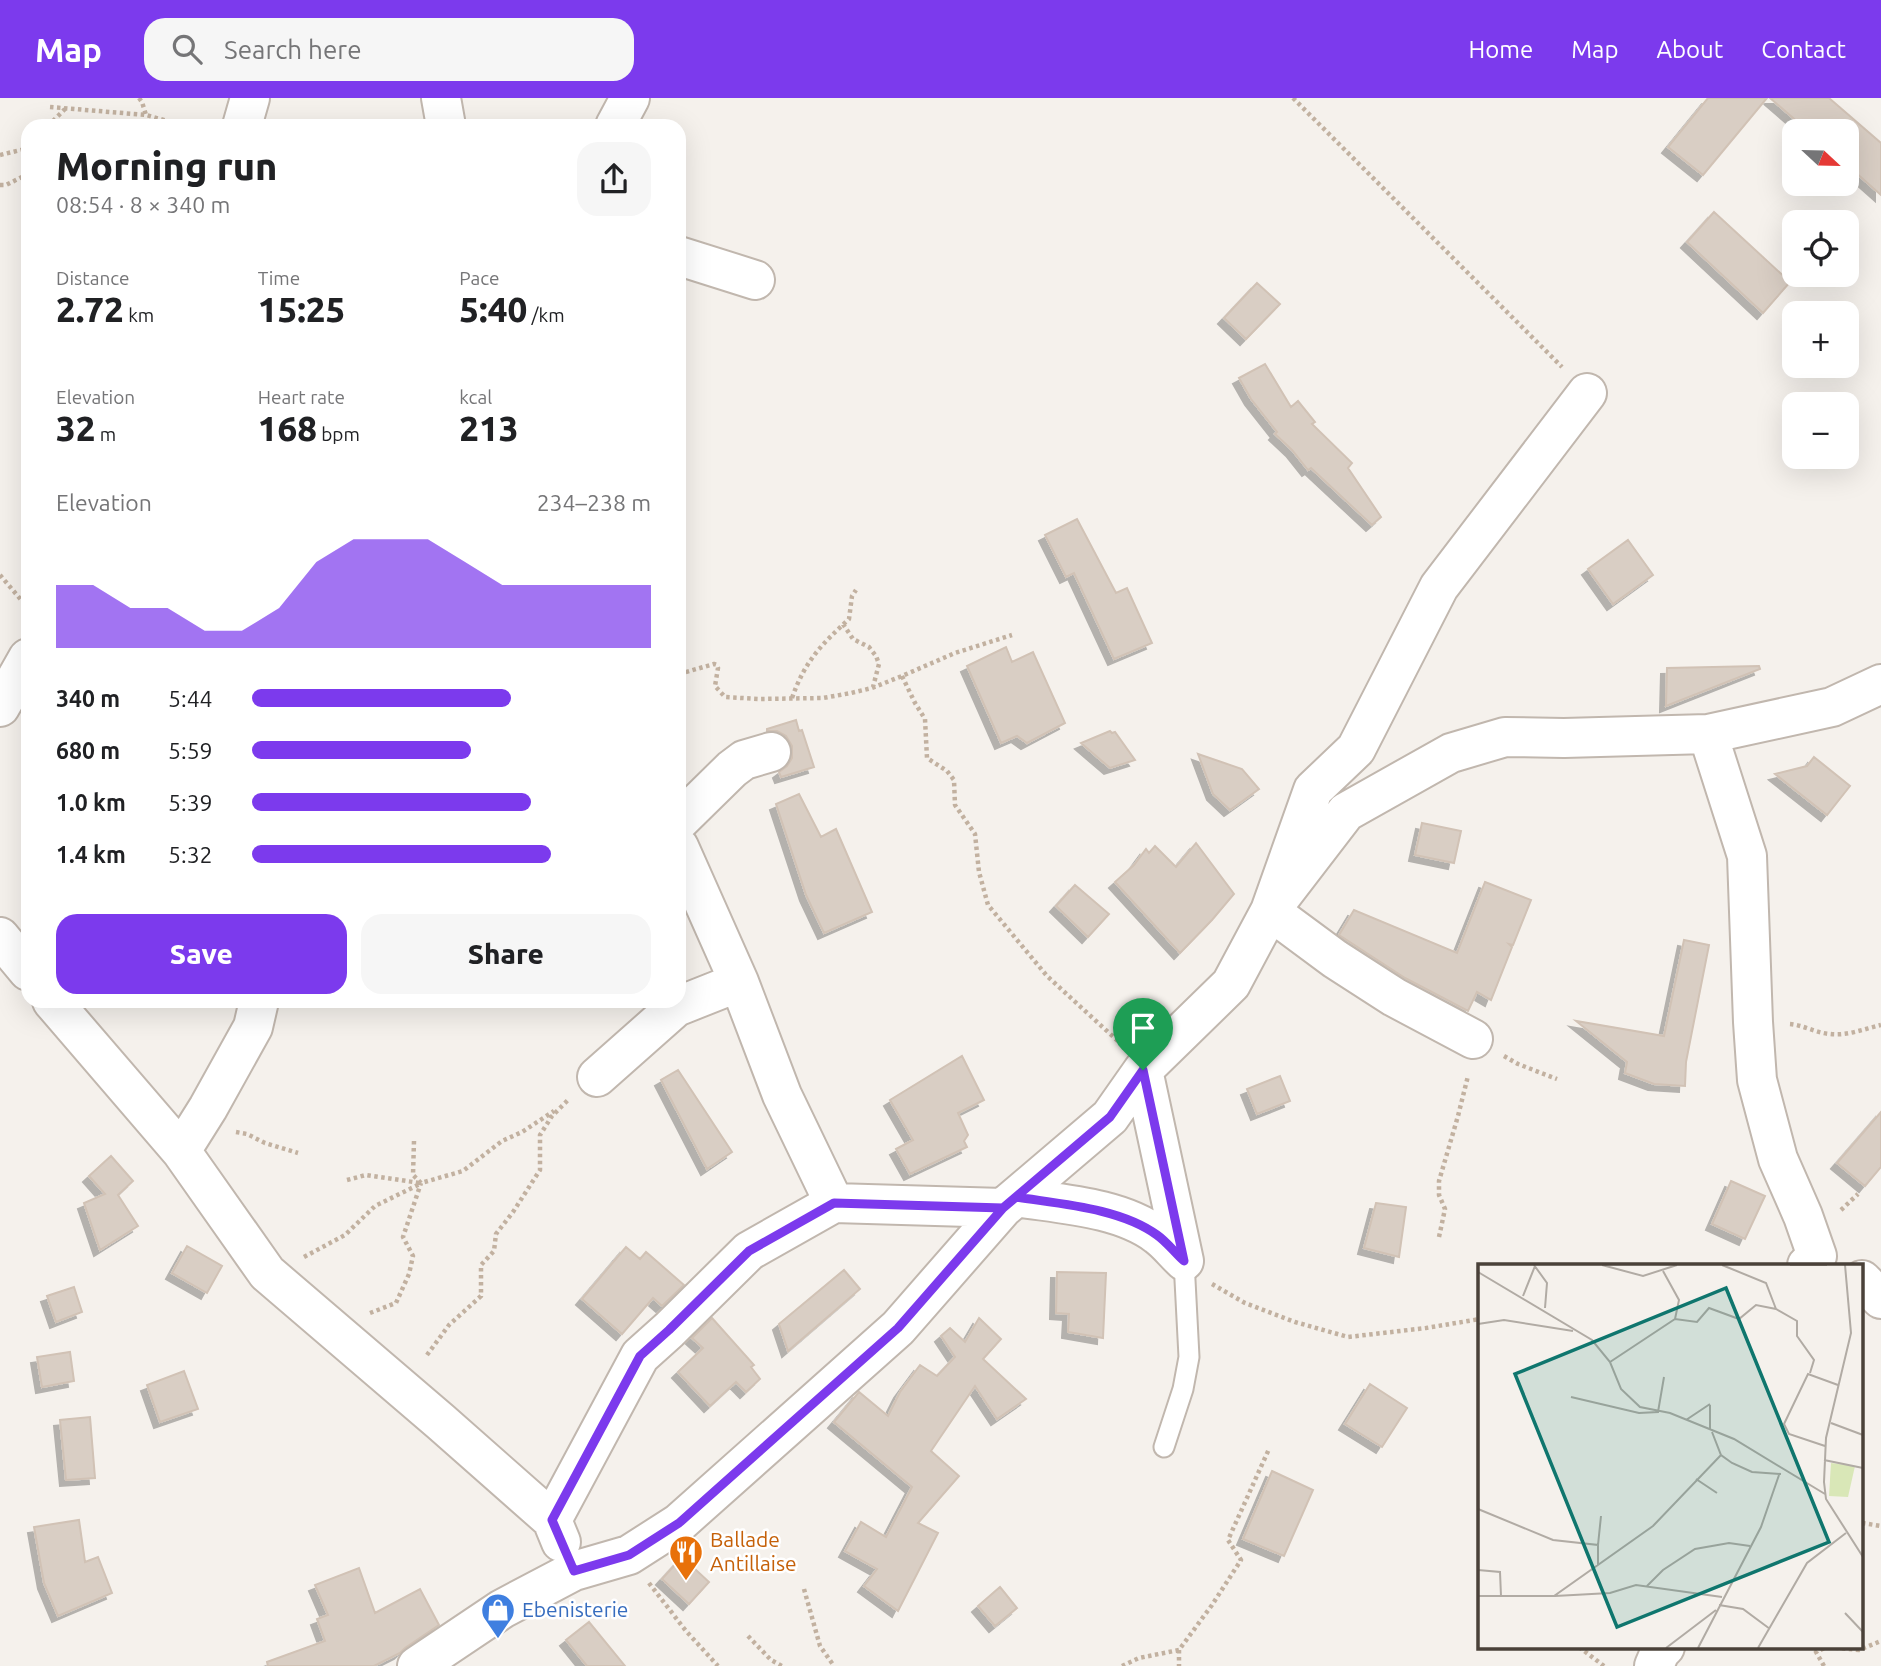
<!DOCTYPE html>
<meta charset="utf-8">
<style>
:root{--surface:#fff;--page:#f6f6f6;--text:#202124;--muted:#757577;--accent:#7c3aed}
body{margin:0;font-family:Ubuntu,sans-serif;background:var(--page);color:var(--text);height:100vh;display:flex;flex-direction:column;font-size:26px;white-space:nowrap}
*{box-sizing:border-box;margin:0}
p{font-size:23px;color:var(--muted)}
.icon{flex:none;width:38px;height:38px;fill:none;stroke:currentColor;stroke-width:2;stroke-linecap:round;stroke-linejoin:round}
.map{position:relative;flex:1;overflow:hidden}
.panel{position:absolute;left:21px;top:21px;width:665px;height:889px;display:flex;flex-direction:column;background:var(--surface);border-radius:21px;box-shadow:0 7px 28px #0002}
.panel>*{flex:none}
.needle{width:46px;rotate:112deg}
.fabs{position:absolute;left:1782px;top:21px;display:grid;gap:14px}
.fabs a{display:grid;place-items:center;width:77px;height:77px;border-radius:14px;background:var(--surface);box-shadow:0 7px 28px #0002;font-size:35px}
.pin{position:absolute;display:grid;place-items:center;width:60px;height:60px;color:#fff;margin:-72px -30px;border-radius:50% 50% 50% 0;rotate:-45deg;box-shadow:0 0 7px #0007}
.pin .icon{rotate:45deg}
.round{display:grid;place-items:center;flex:none;width:74px;height:74px;border-radius:21px;background:var(--page)}
.head{display:flex;align-items:center;justify-content:space-between;height:119px;padding:0 35px}
h1{font-size:38px;font-weight:800;line-height:52px}
.stats{display:grid;grid-template-columns:repeat(3,1fr);gap:10px;height:119px;padding:7px 35px}
.stats div{display:grid;align-content:center}
.stats b{font-size:35px;font-weight:800}
.stats small{font-size:19px;font-weight:400}
.stats p{font-size:19px}
.chart{height:196px;padding:14px 35px}
.chart p{display:flex;justify-content:space-between}
.chart svg{width:100%;height:126px;margin-top:7px;fill:var(--accent);opacity:.7}
.cta{display:flex;gap:14px;margin-top:auto;padding:14px 35px}
.cta a{flex:1;height:80px;border-radius:21px;background:var(--accent);color:#fff;font-size:28px;font-weight:800;line-height:80px;text-align:center}
.cta a+a{background:var(--page);color:var(--text)}
ul{padding:0 35px;list-style:none;font-size:23px}
li{display:grid;grid-template-columns:112px 84px 1fr;align-items:center;height:52px}
li i{height:18px;border-radius:9px;background:var(--accent)}
header{display:flex;align-items:center;gap:42px;box-sizing:border-box;height:98px;padding:0 35px;background:var(--accent);color:#fff}
header strong{font-size:33px}
nav{display:flex;gap:38px;margin-inline-start:auto;font-size:24px}
.search{width:490px;height:63px;background:var(--page);display:flex;align-items:center;gap:18px;box-sizing:border-box;padding:0 24px;border-radius:21px;color:var(--muted);font-size:26px}
.map>svg:first-child{display:block}
.building{fill:#d9cec4;stroke:#d1c2b5;stroke-width:2;filter:url(#shadow)}
.lines{fill:none;stroke-linecap:round;stroke-linejoin:round}
.lane-casing{stroke:#c1b7ae;stroke-width:23}
.street-casing{stroke:#c1b7ae;stroke-width:42}
.path{stroke:#c2b1a0;stroke-width:4.5;stroke-dasharray:3.5 3.5;stroke-linecap:butt}
.lane{stroke:#fff;stroke-width:19}
.street{stroke:#fff;stroke-width:38}
.route-casing{stroke:#fff;stroke-width:14}
.route{stroke:#7c3aed;stroke-width:9}
.labels{text-anchor:middle;stroke-width:5;stroke-linejoin:round;paint-order:stroke}
.food-label{font-size:21px;fill:#c56008;stroke:#fff;text-anchor:start}
.shop-label{font-size:21px;fill:#366cbe;stroke:#fff;text-anchor:start}
.inset-road{fill:none;stroke:#b1aba4;stroke-width:2}
.view{fill:#0f766e;fill-opacity:0.15;stroke:#0f766e;stroke-width:3.5}
.inset-edge{fill:none;stroke:#4a4139;stroke-width:3.5}
</style>
<header>
<strong>Map</strong>
<div class="search"><svg class="icon" aria-label="search" viewBox="0 0 24 24"><circle cx="10" cy="10" r="6"/><path d="M15 15l6 6"/></svg>Search here</div>
<nav><a>Home</a><a>Map</a><a>About</a><a>Contact</a></nav>
</header>
<div class="map">
<svg width="1881" height="1568" viewBox="0 0 1881 1568">
<defs>
<filter id="shadow"><feDropShadow dx="-6" dy="6" stdDeviation="0" flood-color="#0004"/></filter>
</defs>
<rect width="100%" height="100%" fill="#f5f1ec"/>
<path class="building" d="M 1708,0 L 1767,0 L 1703,77 L 1668,49 Z
M 1770,0 L 1829,0 L 1881,45 L 1881,97 L 1846,66 L 1846,33 L 1808,33 Z
M 1714,114 L 1790,184 L 1763,215 L 1687,144 Z
M 1257,185 L 1280,206 L 1246,241 L 1224,220 Z
M 1265,266 L 1291,309 L 1298,303 L 1315,324 L 1312,326 L 1352,365 L 1348,370 L 1381,419 L 1372,427 L 1311,370 L 1308,372 L 1292,352 L 1275,336 L 1277,334 L 1251,301 L 1239,280 Z
M 1077,421 L 1116,495 L 1127,490 L 1152,545 L 1114,561 L 1074,475 L 1066,479 L 1045,437 Z
M 1628,442 L 1653,477 L 1613,506 L 1588,471 Z
M 1006,549 L 1012,564 L 1033,554 L 1065,625 L 1027,645 L 1017,638 L 1001,645 L 967,568 Z
M 1759,568 L 1760,571 L 1666,608 L 1667,570 Z
M 796,622 L 799,633 L 802,632 L 814,669 L 781,679 L 779,674 L 787,668 L 792,660 L 792,648 L 786,638 L 777,633 L 767,633 L 767,631 Z
M 1110,633 L 1112,635 L 1115,634 L 1135,662 L 1110,670 L 1081,645 Z
M 1198,656 L 1242,671 L 1259,691 L 1230,712 L 1213,696 Z
M 1814,659 L 1850,688 L 1827,717 L 1775,676 L 1807,668 Z
M 799,696 L 821,739 L 836,731 L 872,814 L 824,835 L 806,797 L 776,706 Z
M 1422,725 L 1461,733 L 1454,765 L 1415,757 Z
M 1196,745 L 1234,796 L 1212,822 L 1180,855 L 1115,784 L 1134,767 L 1146,751 L 1149,755 L 1155,748 L 1176,769 Z
M 1485,784 L 1531,802 L 1513,847 L 1509,846 L 1512,849 L 1491,902 L 1477,894 L 1468,913 L 1405,880 L 1339,837 L 1354,812 L 1457,855 Z
M 1075,787 L 1109,816 L 1088,839 L 1056,808 Z
M 1684,842 L 1709,847 L 1686,964 L 1685,988 L 1654,986 L 1625,975 L 1627,964 L 1576,923 L 1664,938 Z
M 962,958 L 984,1002 L 958,1015 L 968,1037 L 964,1043 L 967,1049 L 910,1076 L 896,1051 L 913,1042 L 890,1002 Z
M 678,972 L 732,1054 L 707,1071 L 661,982 Z
M 1280,978 L 1290,1003 L 1257,1016 L 1247,991 Z
M 1881,1014 L 1881,1069 L 1865,1088 L 1837,1065 Z
M 111,1058 L 133,1083 L 118,1097 L 138,1128 L 100,1152 L 84,1105 L 105,1096 L 89,1078 Z
M 1731,1083 L 1765,1098 L 1745,1141 L 1712,1126 Z
M 1376,1105 L 1406,1109 L 1399,1159 L 1364,1150 Z
M 187,1148 L 222,1168 L 207,1195 L 172,1175 Z
M 626,1149 L 640,1161 L 646,1154 L 684,1187 L 662,1208 L 653,1200 L 622,1236 L 582,1201 Z
M 844,1172 L 860,1191 L 788,1253 L 779,1226 Z
M 1057,1174 L 1106,1175 L 1103,1240 L 1068,1234 L 1069,1216 L 1056,1215 Z
M 74,1189 L 82,1214 L 56,1224 L 47,1198 Z
M 712,1220 L 754,1267 L 751,1269 L 760,1281 L 746,1294 L 736,1284 L 710,1308 L 678,1274 L 703,1250 L 692,1240 Z
M 979,1220 L 1001,1241 L 983,1261 L 1026,1301 L 997,1321 L 975,1288 L 931,1353 L 959,1378 L 918,1425 L 938,1435 L 898,1513 L 864,1488 L 877,1471 L 845,1453 L 861,1424 L 886,1439 L 912,1389 L 834,1324 L 859,1294 L 888,1318 L 900,1294 L 920,1267 L 937,1278 L 955,1259 L 941,1238 L 950,1230 L 965,1244 Z
M 70,1254 L 74,1283 L 42,1289 L 37,1259 Z
M 184,1273 L 198,1311 L 160,1324 L 147,1287 Z
M 1370,1286 L 1407,1310 L 1382,1349 L 1345,1326 Z
M 90,1319 L 95,1380 L 66,1382 L 60,1322 Z
M 1272,1373 L 1313,1392 L 1284,1458 L 1243,1441 Z
M 79,1422 L 85,1464 L 98,1459 L 112,1495 L 58,1518 L 44,1485 L 34,1429 Z
M 682,1459 L 709,1484 L 689,1506 L 662,1481 Z
M 359,1470 L 375,1515 L 420,1491 L 439,1527 L 405,1550 L 400,1555 L 374,1568 L 268,1568 L 267,1564 L 325,1543 L 317,1521 L 328,1517 L 315,1487 Z
M 1000,1489 L 1017,1510 L 995,1528 L 978,1508 Z
M 589,1524 L 625,1568 L 587,1568 L 566,1542 Z"/>
<g class="lines">
<g class="lane-casing">
<path id="lane" d="M 1164,1349 L 1183,1291 L 1189,1259 L 1184,1163"/>
</g>
<g class="street-casing">
<path id="street" d="M 441,0 L 446,28
M 242,28 L 250,0
M 615,28 L 630,0
M 679,158 L 755,182
M 0,609 L 28,560
M 1708,636 L 1747,758 L 1753,924 L 1757,982 L 1778,1061 L 1803,1118 L 1817,1158 L 1807,1167
M 679,723 L 732,671 L 744,662 L 771,654
M 679,749 L 739,884 L 782,997 L 834,1105
M 0,839 L 28,873
M 52,903 L 181,1053 L 267,1175 L 441,1324 L 552,1422
M 1473,941 L 1394,899 L 1335,861 L 1270,813 L 1313,692 L 1356,651 L 1439,489 L 1587,295
M 1143,972 L 1184,1163
M 597,979 L 676,909 L 739,884
M 181,1053 L 208,1010 L 253,929 L 259,903
M 1016,1099 C 1060,1106 1120,1109 1157,1137 C 1167,1144 1175,1155 1184,1163
M 1862,1182 L 1881,1201
M 561,1444 L 552,1422 L 640,1258 L 669,1232 L 749,1153 L 834,1105 L 1003,1110
M 417,1568 L 502,1511 L 574,1473 L 629,1457 L 679,1425 L 898,1230 L 1003,1110 L 1110,1019 L 1143,972 L 1231,886 L 1270,813 L 1346,714 L 1451,655 L 1505,639 L 1564,640 L 1708,636 L 1832,609 L 1881,586
M 1654,1568 L 1660,1554 L 1665,1549"/>
</g>
<path class="path" d="M 139,0 L 142,4 L 146,17
M 1293,0 L 1562,269
M 50,9 L 146,17 L 185,28
M 48,28 L 65,11
M 0,57 L 25,51 L 28,48
M 0,87 L 6,87 L 28,76
M 0,477 L 28,510
M 843,526 L 853,541 L 869,549 L 876,558 L 879,566 L 873,589
M 679,576 L 714,566 L 717,567 L 718,570 L 715,588 L 725,599 L 759,601 L 823,600 L 851,595 L 872,590 L 902,578 L 955,555 L 1012,537
M 902,578 L 915,605 L 925,621 L 927,660 L 947,673 L 954,682 L 955,707 L 975,736 L 979,774 L 988,807 L 1047,878 L 1120,945
M 792,600 C 805,563 821,547 849,521 L 852,498 L 856,492
M 1790,926 C 1803,927 1816,935 1830,936 C 1847,938 1864,931 1881,927
M 1504,958 L 1518,966 L 1557,981
M 236,1034 L 247,1036 L 265,1045 L 298,1055
M 414,1043 L 413,1077 L 421,1085 L 463,1073 L 502,1043 L 522,1034 L 554,1013
M 347,1082 L 366,1077 L 420,1085
M 1841,1112 L 1858,1096
M 1439,1139 L 1445,1111 L 1439,1097 L 1439,1083 L 1458,1018 L 1468,978
M 304,1159 L 345,1137 L 375,1108 L 420,1086
M 1212,1186 L 1245,1205 L 1295,1224 L 1348,1239 L 1426,1230 L 1480,1221
M 370,1215 L 396,1205 L 409,1176 L 413,1158 L 403,1139 L 421,1085
M 427,1257 L 449,1227 L 481,1198 L 481,1167 L 494,1153 L 496,1136 L 513,1114 L 540,1072 L 540,1037 L 552,1018 L 569,1001
M 1862,1425 L 1881,1428
M 649,1485 L 686,1533 L 718,1568
M 804,1491 L 820,1548 L 834,1568
M 748,1538 L 771,1562 L 782,1568
M 1579,1549 L 1604,1568
M 1828,1549 L 1859,1552 L 1881,1543
M 1179,1552 L 1179,1568
M 1122,1568 L 1139,1560 L 1179,1552 L 1212,1507 L 1241,1462 L 1228,1442 L 1269,1351
M 1824,1568 L 1816,1554 L 1827,1549"/>
<use href="#lane" class="lane"/>
<use href="#street" class="street"/>
</g>
<g class="lines">
<g class="route-casing">
<path id="route" d="M 1143,972 L 1110,1019 L 1003,1110 L 834,1105 L 749,1153 L 669,1232 L 640,1258 L 552,1422 L 574,1473 L 629,1457 L 679,1425 L 898,1230 L 1003,1110 L 1016,1099 C 1060,1106 1120,1110 1157,1137 C 1167,1144 1175,1155 1184,1163 L 1143,972"/>
</g>
<use href="#route" class="route"/>
</g>
<defs>
<g id="restaurant-pin" transform="scale(1.75)"><path d="M0 17L-7.5 6A9.5 9.5 0 1 1 7.5 6Z" fill="#e8710a" stroke="#fff"/><path d="M-5-6h1v4h1v-4h1v4h1v-4h1v5L-1.5 .5V6h-2V.5L-5-1ZM5-6V6H3V1.5H1.5Q1.5-4 5-6Z" fill="#fff"/></g>
<g id="shop-pin" transform="scale(1.75)"><path d="M0 17L-7.5 6A9.5 9.5 0 1 1 7.5 6Z" fill="#3f7fe0" stroke="#fff"/><path d="M-5-2.5h2.3a2.7 3.5 0 0 1 5.4 0H5L5.5 6h-11ZM-1.5-2.5h3a1.5 2.3 0 0 0-3 0Z" fill="#fff"/></g>
</defs>
<g fill-rule="evenodd">
<use href="#restaurant-pin" x="686" y="1454"/>
<use href="#shop-pin" x="498" y="1512"/>
</g>
<g class="labels">
<g class="food-label">
<text x="710" y="1449">Ballade<tspan x="710" dy="24">Antillaise</tspan></text>
</g>
<g class="shop-label">
<text x="522" y="1519">Ebenisterie</text>
</g>
</g>
<g transform="translate(1478 1166)">
<rect width="385" height="385" fill="#f5f1ec"/>
<path d="M 353,199 L 377,202 L 370,233 L 351,232 Z" fill="#d9e7b7"/>
<path class="inset-road" d="M 56,1 L 69,19 L 67,44M 124,1 L 165,12 L 199,1M 244,1 L 288,19 L 298,45M 312,1 L 349,1M 367,1 L 373,69 L 348,174 L 346,218 L 348,235 L 385,293M 185,7 L 201,36 L 197,55M 0,8 L 114,76 L 132,98 L 143,125 L 162,143 L 192,149 L 256,175 L 347,230M 45,32 L 57,2M 0,60 L 26,56 L 95,67M 132,98 L 197,55 L 219,58 L 231,44 L 261,55 L 278,41 L 298,45 L 319,57 L 319,72 L 336,96 L 332,109M 93,133 L 161,149 L 180,148 L 186,113M 232,141 L 232,166M 208,156 L 232,140M 353,159 L 385,171M 234,168 L 243,191 L 254,199 L 274,208 L 303,210M 347,182 L 311,170 L 306,160 L 330,110 L 360,121M 346,196 L 385,204M 218,215 L 239,229M 0,245 L 75,276 L 120,281 L 120,301M 120,281 L 123,252M 0,306 L 22,308 L 23,332M 169,322 L 185,306 L 217,285 L 251,279 L 272,282M 0,332 L 76,332 L 175,262 L 243,191M 77,332 L 132,329 L 158,321 L 244,333M 241,341 L 265,345 L 292,365M 367,349 L 385,368M 188,384 L 238,346M 220,384 L 283,263 L 301,211M 280,384 L 329,299 L 368,269"/>
<path class="view" d="M 248,24 L 351,278 L 139,363 L 37,110 Z"/>
<rect width="385" height="385" class="inset-edge"/>
</g>
</svg>
<div class="fabs">
<a><svg class="needle" viewBox="-14 -14 28 28"><path d="M0-13l5 13h-10z" fill="#e53935"/><path d="M0 13l5-13h-10z" fill="#757577"/></svg></a>
<a><svg class="icon" aria-label="locate" viewBox="0 0 24 24"><circle cx="12" cy="12" r="6"/><path d="M12 2v4M12 18v4M2 12h4M18 12h4"/></svg></a>
<a>+</a>
<a>−</a>
</div>
<div class="pin" style="left:1143px;top:972px;background:#1e9e55"><svg class="icon" aria-label="arrive" viewBox="0 0 24 24"><path d="M6 21V4h12l-3 4 3 4H6"/></svg></div>
<section class="panel">
<div class="head"><div><h1>Morning run</h1><p>08:54 · 8 × 340 m</p></div><a class="round"><svg class="icon" aria-label="share" viewBox="0 0 24 24"><path d="M12 15V3M7 8l5-5 5 5M5 13v7h14v-7"/></svg></a></div>
<div class="stats">
<div><p>Distance</p><b>2.72<small> km</small></b></div>
<div><p>Time</p><b>15:25</b></div>
<div><p>Pace</p><b>5:40<small> /km</small></b></div>
</div>
<div class="stats">
<div><p>Elevation</p><b>32<small> m</small></b></div>
<div><p>Heart rate</p><b>168<small> bpm</small></b></div>
<div><p>kcal</p><b>213</b></div>
</div>
<div class="chart"><p><span>Elevation</span>234–238 m</p>
<svg viewBox="0 0 160 44" preserveAspectRatio="none"><path d="M0 44V22L10 22L20 30L30 30L40 38L50 38L60 30L70 14L80 6L90 6L100 6L110 14L120 22L130 22L140 22L150 22L160 22V44z"/></svg>
</div>
<ul>
<li><b>340 m</b>5:44<i style="width:65%"></i></li>
<li><b>680 m</b>5:59<i style="width:55%"></i></li>
<li><b>1.0 km</b>5:39<i style="width:70%"></i></li>
<li><b>1.4 km</b>5:32<i style="width:75%"></i></li>
</ul>
<div class="cta"><a>Save</a><a>Share</a></div>
</section>
</div>
